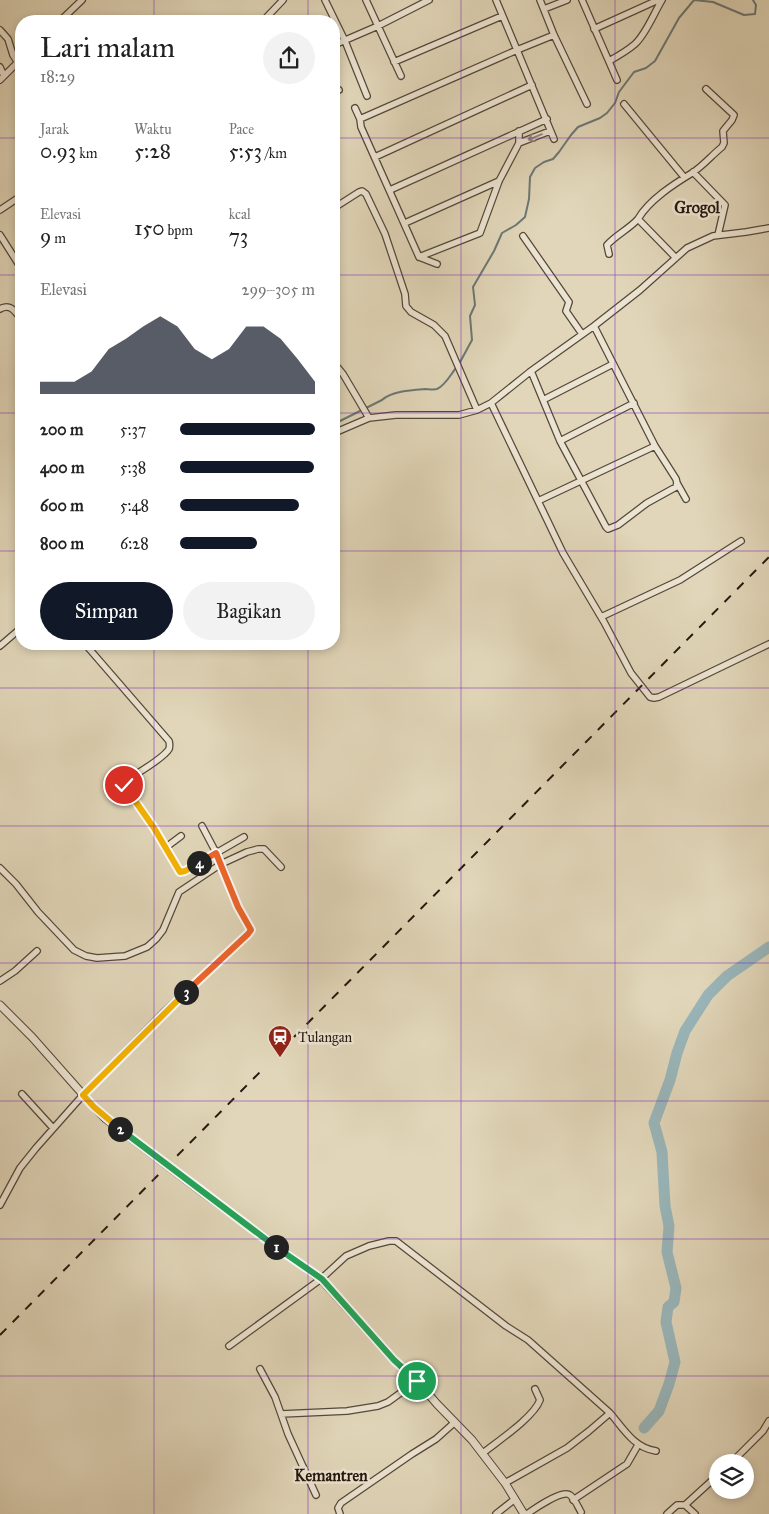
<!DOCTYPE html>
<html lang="id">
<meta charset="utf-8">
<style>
:root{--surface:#fff;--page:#f2f2f2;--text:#222;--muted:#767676;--accent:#111827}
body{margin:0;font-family:"IM FELL Great Primer",serif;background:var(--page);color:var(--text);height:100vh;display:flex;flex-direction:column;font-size:19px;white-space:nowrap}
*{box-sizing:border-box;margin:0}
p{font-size:16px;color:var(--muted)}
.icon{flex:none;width:28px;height:28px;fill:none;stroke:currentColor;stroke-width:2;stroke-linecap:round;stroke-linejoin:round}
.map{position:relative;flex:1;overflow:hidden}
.panel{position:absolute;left:15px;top:15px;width:325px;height:635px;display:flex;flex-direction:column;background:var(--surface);border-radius:20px;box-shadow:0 2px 8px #0003}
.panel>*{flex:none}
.fabs{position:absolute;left:709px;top:1454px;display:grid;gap:10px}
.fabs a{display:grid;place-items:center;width:45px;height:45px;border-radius:50%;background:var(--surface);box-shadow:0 2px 8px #0003;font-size:25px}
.pin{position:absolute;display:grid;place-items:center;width:42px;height:42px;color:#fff;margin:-21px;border:2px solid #fff;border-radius:50%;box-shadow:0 1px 5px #0007}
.km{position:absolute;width:25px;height:25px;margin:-12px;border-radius:50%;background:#222;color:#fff;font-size:14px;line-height:25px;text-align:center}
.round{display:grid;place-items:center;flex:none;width:52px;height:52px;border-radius:26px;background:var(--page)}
.headline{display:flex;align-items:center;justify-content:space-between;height:85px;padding:0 25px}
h1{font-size:28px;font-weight:600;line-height:38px}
.metrics{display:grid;grid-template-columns:repeat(3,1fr);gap:8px;height:85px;padding:5px 25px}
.metrics div{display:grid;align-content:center}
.metrics b{font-size:21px;font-weight:600}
.metrics small{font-size:14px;font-weight:400}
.metrics p{font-size:14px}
.chart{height:140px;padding:10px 25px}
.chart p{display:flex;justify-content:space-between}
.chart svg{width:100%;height:90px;margin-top:5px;fill:var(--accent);opacity:.7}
.action{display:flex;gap:10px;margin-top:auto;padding:10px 25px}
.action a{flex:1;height:58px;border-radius:30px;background:var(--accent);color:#fff;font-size:20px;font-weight:600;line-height:58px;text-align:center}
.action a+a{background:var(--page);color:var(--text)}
ul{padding:0 25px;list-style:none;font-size:16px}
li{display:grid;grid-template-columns:80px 60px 1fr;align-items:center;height:38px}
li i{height:12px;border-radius:6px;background:var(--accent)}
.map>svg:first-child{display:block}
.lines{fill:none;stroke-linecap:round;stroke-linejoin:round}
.stream{stroke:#6b7775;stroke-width:2}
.river{stroke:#99b6ba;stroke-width:11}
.minor-casing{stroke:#544838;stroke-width:8}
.tertiary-casing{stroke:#544838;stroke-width:9}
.minor{stroke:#ece4d2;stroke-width:5.5}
.tertiary{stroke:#ece4d2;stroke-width:7}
.rail{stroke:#25180d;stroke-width:2;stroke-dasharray:9 9;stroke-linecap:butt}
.oneway{stroke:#928879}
.split-1-casing{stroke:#fff;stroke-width:10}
.split-2-casing{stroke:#fff;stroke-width:10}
.split-3-casing{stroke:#fff;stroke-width:10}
.split-4-casing{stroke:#fff;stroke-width:10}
.split-5-casing{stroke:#fff;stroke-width:10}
.split-1{stroke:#22a559;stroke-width:6}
.split-2{stroke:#22a559;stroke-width:6}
.split-3{stroke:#f5b400;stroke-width:6}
.split-4{stroke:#f0652b;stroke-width:6}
.split-5{stroke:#f5b400;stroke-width:6}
.grid{fill:none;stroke:#7b2cbf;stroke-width:1;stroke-opacity:0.55}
.labels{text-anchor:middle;stroke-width:5;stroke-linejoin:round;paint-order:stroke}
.poi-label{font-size:14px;fill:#25180d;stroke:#ece4d2;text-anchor:start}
.quarter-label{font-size:16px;font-weight:bold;fill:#25180d;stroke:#ece4d2}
</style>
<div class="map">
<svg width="769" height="1514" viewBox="0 0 769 1514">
<rect width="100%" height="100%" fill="#e1d6b9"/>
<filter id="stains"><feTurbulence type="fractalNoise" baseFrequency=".004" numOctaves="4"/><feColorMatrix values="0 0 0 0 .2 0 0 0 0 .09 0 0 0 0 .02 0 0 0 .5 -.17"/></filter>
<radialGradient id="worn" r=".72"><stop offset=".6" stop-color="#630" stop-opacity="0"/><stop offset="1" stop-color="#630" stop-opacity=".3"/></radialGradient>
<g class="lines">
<path class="stream" d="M 459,364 L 472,340 L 470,316 L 475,305 L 473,287 L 494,251 L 502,233 L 516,225 L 525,217 L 529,199 L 530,177 L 535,168 L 544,162 L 553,159 L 559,152 L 571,135 L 578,127 L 600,118 L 607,113 L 615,103 L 619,92 L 634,72 L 646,68 L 655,61 L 679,18 L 694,0 L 713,2 L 744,15 L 755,14 L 756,5 L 753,0
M 334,424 L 382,400 C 392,391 412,390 425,389 C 428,389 434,390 437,389 C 445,386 451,374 456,368"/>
<path class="river" d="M 644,1428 L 659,1411 L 669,1384 L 675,1362 L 666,1322 L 668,1307 L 674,1302 L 676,1288 L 667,1252 L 669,1226 L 665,1206 L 662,1152 L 654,1123 L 670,1080 L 677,1053 L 685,1031 L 708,995 L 727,976 L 769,947"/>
<g class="minor-casing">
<path id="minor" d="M 325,0 L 345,41 L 367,96
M 366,0 L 401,76
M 540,0 L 554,35 L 587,104
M 582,0 L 617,80
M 544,9 L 567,0
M 60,21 L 82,0
M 263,21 L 283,0
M 594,29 L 658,0
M 0,30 L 8,39 L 13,55 L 18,63
M 554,35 L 517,50 L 554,139
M 334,45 L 378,26 L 429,0
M 609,61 C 618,56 627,51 635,44 C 646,34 654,13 662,0
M 394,62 L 502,16
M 0,67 L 4,76
M 0,80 L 21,59
M 334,92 L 339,90
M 624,104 L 684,177
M 355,108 L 360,119
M 519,143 L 550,131
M 375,157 L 532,85
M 693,172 L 725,205 L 718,235
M 390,190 L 547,119
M 334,208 L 359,192 L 362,191 L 366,194 L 385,234 L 405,294 L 406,306 L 411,312 L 434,325 L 445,336 L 477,410
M 0,210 L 21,196
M 405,223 L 499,181
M 0,235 L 21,268
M 523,236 L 569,302 L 566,311 L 582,334
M 609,254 L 607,245 C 616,235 629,229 638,219
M 419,257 L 480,233 L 499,181 L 519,143 L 519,131
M 676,258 L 638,219 C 649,200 674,184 692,173 C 703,166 712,155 722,147 L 724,143 L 723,131 L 732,120 L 734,115 L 706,89
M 437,264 L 419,257 L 361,127 L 360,119 L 517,50 L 496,0
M 0,309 C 10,303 15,311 21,319
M 334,363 L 343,374 L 369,418 L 334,433
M 531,371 L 560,441 L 606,527 L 608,529 L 618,525 L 647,503 L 676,487 L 677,483 L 676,479 L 655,446
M 543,400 L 613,364
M 491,403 L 563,553 L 604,622 L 631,673 L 650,697 L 654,698 L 659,697 L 769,644
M 369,418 L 396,415 L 459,415 L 477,410 L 491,403 L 531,371 L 594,326 L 640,290 L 687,248 L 713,236 L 746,232 L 769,228
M 560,441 L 634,403
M 677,483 L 686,499
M 538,501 L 655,446 L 594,326
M 601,617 L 680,580 L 741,541
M 85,644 L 169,741 C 170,745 170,746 169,749 C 163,759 136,774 125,781 L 124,785 L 154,828 L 180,872 L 185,871 L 244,837
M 0,646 L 21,628
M 165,848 L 181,836
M 0,868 L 16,884 L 38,912 L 74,950 L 86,956 L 97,958 L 125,956 L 147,947 L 156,939 L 163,930 L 179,892 L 221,864 L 247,852 L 258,849 L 264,849 L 281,867
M 0,981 L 15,971 L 37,951
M 22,1094 L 53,1128
M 0,1205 L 20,1168 L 36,1148 L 83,1095 L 163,1013 L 250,932 L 250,928 L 238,907 L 221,862 L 202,826
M 229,1346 L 321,1279 L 346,1256 L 369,1246 L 389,1241 L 396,1241 L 506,1326 L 528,1340 L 610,1413 L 589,1431 L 567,1448 L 505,1483
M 260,1369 L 275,1397 L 288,1434 L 316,1495
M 610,1413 C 623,1428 634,1448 656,1451
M 281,1414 L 347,1411 L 378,1406 L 388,1402 L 417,1381
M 483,1453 C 498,1441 534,1417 540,1400 L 535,1389
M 732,1462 L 763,1431 L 769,1421
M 573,1500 L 627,1464 L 638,1445
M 685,1505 L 718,1475
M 340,1514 L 338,1508 L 341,1503 L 412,1454 L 436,1439 L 455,1422
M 496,1514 L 515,1499
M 527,1514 C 534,1509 563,1489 570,1495 C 575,1499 578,1507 581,1512
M 667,1514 L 677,1505 L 685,1505 L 695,1514"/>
</g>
<g class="tertiary-casing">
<path id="tertiary" d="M 0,1005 L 32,1037 L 94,1107 L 106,1119 L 202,1192 L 321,1279 L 394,1360 L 417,1381 L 437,1404 L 472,1440 L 505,1483 L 524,1514"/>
</g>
<use href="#minor" class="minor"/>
<use href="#tertiary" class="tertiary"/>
<path class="rail" d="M 294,1037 L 769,557
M 0,1335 L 260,1072"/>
</g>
<defs><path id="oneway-shaft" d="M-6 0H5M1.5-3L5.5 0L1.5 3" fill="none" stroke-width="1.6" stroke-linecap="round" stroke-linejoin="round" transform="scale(1.25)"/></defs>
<use class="oneway" href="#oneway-shaft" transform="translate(535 137) rotate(158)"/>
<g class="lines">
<g class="split-1-casing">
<path id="split-1" d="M 276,1247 L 322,1279 L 394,1360 L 417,1381"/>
</g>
<g class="split-2-casing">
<path id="split-2" d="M 120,1129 L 276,1247"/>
</g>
<g class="split-3-casing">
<path id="split-3" d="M 120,1129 L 94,1107 L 83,1095 L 186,992"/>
</g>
<g class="split-4-casing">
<path id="split-4" d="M 186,992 L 248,934 L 251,930 L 238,907 L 216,853 L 199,863"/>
</g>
<g class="split-5-casing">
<path id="split-5" d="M 124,785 L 154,828 L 180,872 L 185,871 L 199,863"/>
</g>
<use href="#split-1" class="split-1"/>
<use href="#split-2" class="split-2"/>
<use href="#split-3" class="split-3"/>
<use href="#split-4" class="split-4"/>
<use href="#split-5" class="split-5"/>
</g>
<path class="grid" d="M 154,0 L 154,21M 308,0 L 308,21M 461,0 L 461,1514M 615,0 L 615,1514M 0,138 L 21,138M 334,138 L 769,138M 0,275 L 21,275M 334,275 L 769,275M 0,413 L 21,413M 334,413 L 769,413M 0,551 L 21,551M 334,551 L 769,551M 154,644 L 154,1514M 308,644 L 308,1514M 0,688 L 769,688M 0,826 L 769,826M 0,963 L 769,963M 0,1101 L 769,1101M 0,1239 L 769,1239M 0,1376 L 769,1376"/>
<defs>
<g id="station-pin" transform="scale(1.25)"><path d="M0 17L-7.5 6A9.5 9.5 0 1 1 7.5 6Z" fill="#8f2418" stroke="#ece4d2"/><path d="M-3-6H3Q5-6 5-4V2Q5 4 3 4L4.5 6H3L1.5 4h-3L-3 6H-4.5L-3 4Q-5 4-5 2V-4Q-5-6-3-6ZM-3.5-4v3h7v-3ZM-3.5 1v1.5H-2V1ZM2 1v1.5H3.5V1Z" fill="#fff"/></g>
</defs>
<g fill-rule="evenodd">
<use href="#station-pin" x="280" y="1037"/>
</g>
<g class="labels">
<g class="poi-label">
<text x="298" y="1042">Tulangan</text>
</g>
<g class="quarter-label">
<text x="697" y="213">Grogol</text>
<text x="331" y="1481">Kemantren</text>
</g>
</g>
<rect width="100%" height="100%" filter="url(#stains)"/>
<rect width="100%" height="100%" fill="url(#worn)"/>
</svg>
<div class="fabs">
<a><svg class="icon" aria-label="layers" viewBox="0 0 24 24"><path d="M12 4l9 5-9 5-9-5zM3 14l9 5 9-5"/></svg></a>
</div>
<div class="pin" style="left:417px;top:1381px;background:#1e9e55"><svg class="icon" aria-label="arrive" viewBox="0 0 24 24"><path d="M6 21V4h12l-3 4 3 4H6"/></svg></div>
<div class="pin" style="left:124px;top:785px;background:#d93025"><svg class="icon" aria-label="check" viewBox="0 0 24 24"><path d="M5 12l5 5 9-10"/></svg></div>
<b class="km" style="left:276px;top:1247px">1</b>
<b class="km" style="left:120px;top:1129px">2</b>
<b class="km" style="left:186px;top:992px">3</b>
<b class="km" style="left:199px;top:863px">4</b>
<section class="panel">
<div class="headline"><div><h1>Lari malam</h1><p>18:29</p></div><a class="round"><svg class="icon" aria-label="share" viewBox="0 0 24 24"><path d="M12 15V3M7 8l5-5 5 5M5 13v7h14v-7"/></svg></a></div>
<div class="metrics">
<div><p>Jarak</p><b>0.93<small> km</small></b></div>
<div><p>Waktu</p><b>5:28</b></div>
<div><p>Pace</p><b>5:53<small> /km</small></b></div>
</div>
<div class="metrics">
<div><p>Elevasi</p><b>9<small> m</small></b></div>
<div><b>150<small> bpm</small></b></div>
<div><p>kcal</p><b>73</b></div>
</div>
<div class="chart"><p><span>Elevasi</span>299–305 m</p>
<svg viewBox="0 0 160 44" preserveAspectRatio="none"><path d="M0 44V38L10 38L20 38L30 33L40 22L50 17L60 11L70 6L80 11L90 22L100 27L110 22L120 11L130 11L140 17L150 27L160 38V44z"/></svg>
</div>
<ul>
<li><b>200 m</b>5:37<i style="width:100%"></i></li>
<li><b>400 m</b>5:38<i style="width:99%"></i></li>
<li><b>600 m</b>5:48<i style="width:88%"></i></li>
<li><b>800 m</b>6:28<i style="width:57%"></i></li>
</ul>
<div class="action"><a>Simpan</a><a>Bagikan</a></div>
</section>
</div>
